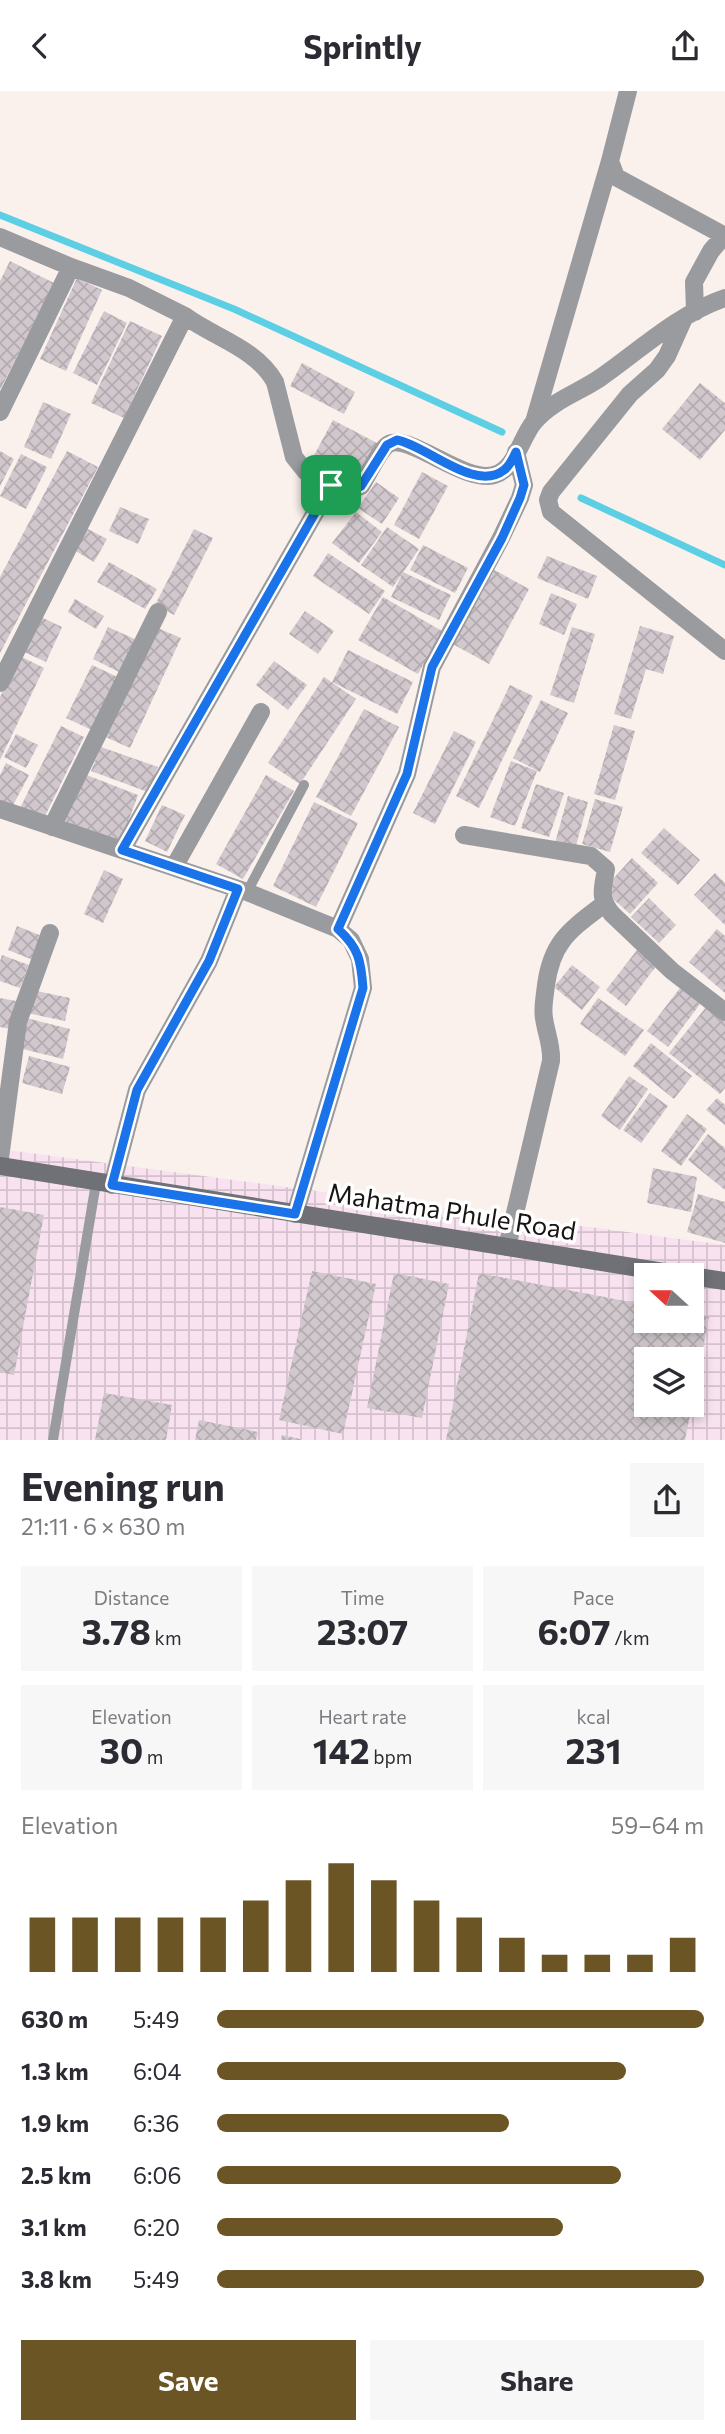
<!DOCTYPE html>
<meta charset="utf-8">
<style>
:root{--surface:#fff;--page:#f7f7f7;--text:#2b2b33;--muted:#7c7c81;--accent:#6b5525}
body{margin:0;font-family:Commissioner,sans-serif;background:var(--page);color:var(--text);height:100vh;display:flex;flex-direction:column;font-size:26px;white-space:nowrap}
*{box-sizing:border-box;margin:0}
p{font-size:23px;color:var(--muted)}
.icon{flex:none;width:38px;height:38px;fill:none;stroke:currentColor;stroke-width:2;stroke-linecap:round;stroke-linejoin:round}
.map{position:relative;height:1349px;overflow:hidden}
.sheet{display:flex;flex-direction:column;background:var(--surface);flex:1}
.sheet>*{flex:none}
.needle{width:46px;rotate:291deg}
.fabs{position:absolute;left:634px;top:1172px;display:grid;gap:14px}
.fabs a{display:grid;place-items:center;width:70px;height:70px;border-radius:0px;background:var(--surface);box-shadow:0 4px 10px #0003;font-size:35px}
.pin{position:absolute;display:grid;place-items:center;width:60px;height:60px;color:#fff;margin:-30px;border-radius:14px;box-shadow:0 4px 10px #0006}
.round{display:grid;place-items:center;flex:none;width:74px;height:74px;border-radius:0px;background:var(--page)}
.overview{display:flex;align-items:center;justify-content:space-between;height:119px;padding:0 21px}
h1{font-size:38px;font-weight:700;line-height:52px}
.metrics{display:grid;grid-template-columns:repeat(3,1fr);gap:10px;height:119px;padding:7px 21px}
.metrics div{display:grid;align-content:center;border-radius:0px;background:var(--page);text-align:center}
.metrics b{font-size:35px;font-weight:700}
.metrics small{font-size:19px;font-weight:400}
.metrics p{font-size:19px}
.chart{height:196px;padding:14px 21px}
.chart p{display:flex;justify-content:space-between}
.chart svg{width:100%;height:126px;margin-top:7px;stroke:var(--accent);stroke-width:6}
.primary-button{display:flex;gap:14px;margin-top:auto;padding:14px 21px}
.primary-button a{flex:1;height:80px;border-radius:0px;background:var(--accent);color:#fff;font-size:28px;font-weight:700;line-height:80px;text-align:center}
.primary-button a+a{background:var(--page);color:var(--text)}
ul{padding:0 21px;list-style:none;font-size:23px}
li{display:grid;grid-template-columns:112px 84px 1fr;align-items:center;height:52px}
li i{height:18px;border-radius:9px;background:var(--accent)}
header{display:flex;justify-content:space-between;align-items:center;height:91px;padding:0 21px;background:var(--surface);font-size:32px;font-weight:700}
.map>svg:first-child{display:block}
.industrial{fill:url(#industrial-grid);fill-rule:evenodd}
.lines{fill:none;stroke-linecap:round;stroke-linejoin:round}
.stream{stroke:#5dcfe5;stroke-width:7}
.building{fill:url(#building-cross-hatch)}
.lane{stroke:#999b9f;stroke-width:10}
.street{stroke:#999b9f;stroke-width:18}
.secondary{stroke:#6f7176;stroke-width:18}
.route-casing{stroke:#fff;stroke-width:14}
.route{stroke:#1a73e8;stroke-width:9}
.labels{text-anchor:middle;stroke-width:7;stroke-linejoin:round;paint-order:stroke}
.street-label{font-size:26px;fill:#171412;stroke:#fff}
</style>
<header><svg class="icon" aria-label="back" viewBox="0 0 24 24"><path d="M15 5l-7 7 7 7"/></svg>Sprintly<svg class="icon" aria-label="share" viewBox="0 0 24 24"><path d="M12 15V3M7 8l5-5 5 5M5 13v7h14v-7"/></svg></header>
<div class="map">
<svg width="725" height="1349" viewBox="0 0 725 1349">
<defs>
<pattern id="industrial-grid" width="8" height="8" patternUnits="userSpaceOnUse" patternTransform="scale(1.75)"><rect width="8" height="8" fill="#f8e2f0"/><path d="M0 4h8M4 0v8" fill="none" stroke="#d4c1cd"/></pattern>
<pattern id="building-cross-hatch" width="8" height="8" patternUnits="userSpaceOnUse" patternTransform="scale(1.75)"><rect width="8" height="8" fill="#d1c8cd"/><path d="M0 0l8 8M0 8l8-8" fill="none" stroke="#b3abaf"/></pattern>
</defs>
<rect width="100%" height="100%" fill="#faf1ec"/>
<path class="industrial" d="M 0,1058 L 725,1154 L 725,1349 L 0,1349 ZM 646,1185 L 691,1185 L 691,1230 L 646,1230 ZM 646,1269 L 691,1269 L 691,1314 L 646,1314 Z"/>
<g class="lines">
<path class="stream" d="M 0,124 L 234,218 L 502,341
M 581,407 L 725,474"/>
</g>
<path class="building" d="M 10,170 L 54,192 L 0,299 L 0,190 Z
M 77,187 L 102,199 L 66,280 L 40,268 Z
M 104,220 L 127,232 L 97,294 L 73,282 Z
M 130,230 L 162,245 L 124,327 L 91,312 Z
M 302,272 L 355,301 L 344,323 L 290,295 Z
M 700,292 L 725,312 L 725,339 L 700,369 L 662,338 Z
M 43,311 L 71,323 L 51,368 L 24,356 Z
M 333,329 L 377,352 L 356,393 L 311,370 Z
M 0,360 L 14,368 L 0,395 Z
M 67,360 L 98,376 L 0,562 L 0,486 Z
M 21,363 L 47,376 L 26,418 L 0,405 Z
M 422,381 L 448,395 L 419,448 L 394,434 Z
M 376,391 L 399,407 L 382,433 L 358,417 Z
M 120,416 L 149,428 L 138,453 L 109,440 Z
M 356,421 L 382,441 L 359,472 L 332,452 Z
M 387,436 L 419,458 L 393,496 L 361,474 Z
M 86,437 L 107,448 L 94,471 L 74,459 Z
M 194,438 L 213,447 L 174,524 L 155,514 Z
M 423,454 L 468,477 L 455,502 L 410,479 Z
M 328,462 L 385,500 L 369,523 L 313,485 Z
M 547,465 L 597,485 L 588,508 L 537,487 Z
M 109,471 L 157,498 L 145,518 L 97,491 Z
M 489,476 L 529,498 L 489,573 L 449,551 Z
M 403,481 L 451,504 L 439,529 L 391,506 Z
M 551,502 L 577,513 L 564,544 L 539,533 Z
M 383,506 L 442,540 L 418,583 L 358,549 Z
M 75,508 L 104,525 L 96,538 L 68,521 Z
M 305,520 L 334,540 L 318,563 L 289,543 Z
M 39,525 L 62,536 L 46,571 L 22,560 Z
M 153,535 L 181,547 L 130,657 L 103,645 Z
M 640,535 L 674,545 L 663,583 L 646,578 L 631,628 L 614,623 Z
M 108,536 L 139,550 L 123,583 L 93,568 Z
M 572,536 L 595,543 L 574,612 L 550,604 Z
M 348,559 L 413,591 L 397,623 L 332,591 Z
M 20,565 L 44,577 L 0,669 L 0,606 Z
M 274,570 L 307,594 L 288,619 L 256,594 Z
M 92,574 L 122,588 L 96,641 L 66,627 Z
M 324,586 L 356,608 L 300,693 L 268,672 Z
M 510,594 L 533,605 L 479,717 L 456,705 Z
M 541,609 L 568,622 L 540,681 L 513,667 Z
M 364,618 L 399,636 L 351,725 L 316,706 Z
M 614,634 L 635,640 L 615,709 L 594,703 Z
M 61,635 L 84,646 L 43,729 L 20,717 Z
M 454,640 L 476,651 L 435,733 L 413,722 Z
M 16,643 L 38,654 L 26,677 L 4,666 Z
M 101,656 L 158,676 L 148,701 L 91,680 Z
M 511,670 L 537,680 L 515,735 L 490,726 Z
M 6,672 L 29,684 L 10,720 L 0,715 L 0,684 Z
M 84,683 L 138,704 L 120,753 L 63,732 Z
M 266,684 L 294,700 L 243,788 L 216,773 Z
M 536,693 L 564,702 L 549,746 L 521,737 Z
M 568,705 L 588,711 L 575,758 L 555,752 Z
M 595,708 L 623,716 L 610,761 L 582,753 Z
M 314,711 L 358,732 L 316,816 L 273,795 Z
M 162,714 L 185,724 L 167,761 L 145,750 Z
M 664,737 L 700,769 L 678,794 L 641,762 Z
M 632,767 L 658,792 L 630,823 L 603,799 Z
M 104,779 L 123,788 L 103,832 L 84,823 Z
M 715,782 L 725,792 L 725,834 L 694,804 Z
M 649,807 L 676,834 L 659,852 L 631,826 Z
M 17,835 L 47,847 L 38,871 L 8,859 Z
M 717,838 L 725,845 L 725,902 L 689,871 Z
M 637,859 L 657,874 L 626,915 L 606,899 Z
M 2,864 L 29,874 L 20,897 L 0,890 L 0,870 Z
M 572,874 L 600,896 L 582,919 L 554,896 Z
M 680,897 L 700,913 L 668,956 L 647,940 Z
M 32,899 L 70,907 L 65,930 L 27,922 Z
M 0,907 L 16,910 L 10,938 L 0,936 Z
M 598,907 L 644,939 L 625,965 L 580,933 Z
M 707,915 L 725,930 L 725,997 L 720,1003 L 669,962 Z
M 26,927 L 70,938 L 63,968 L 19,957 Z
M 651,952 L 692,985 L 674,1008 L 633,975 Z
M 29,965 L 70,976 L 62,1003 L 22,992 Z
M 629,985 L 648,998 L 620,1039 L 601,1025 Z
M 650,1002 L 668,1015 L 641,1052 L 623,1039 Z
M 717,1007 L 725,1014 L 725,1034 L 706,1019 Z
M 687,1023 L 707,1038 L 681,1075 L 661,1060 Z
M 708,1043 L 725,1057 L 725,1099 L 688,1069 Z
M 653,1077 L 697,1086 L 691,1121 L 647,1112 Z
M 698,1103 L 725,1111 L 725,1152 L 687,1141 Z
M 0,1116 L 44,1124 L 14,1284 L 0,1281 Z
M 312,1180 L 376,1193 L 343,1343 L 279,1329 Z
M 394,1182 L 449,1193 L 422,1327 L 367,1317 Z
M 479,1182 L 646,1214 L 646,1230 L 691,1230 L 691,1223 L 709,1226 L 693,1310 L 691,1269 L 646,1269 L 646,1314 L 692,1314 L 685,1349 L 446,1349 Z
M 104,1302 L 172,1314 L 166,1349 L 95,1349 Z
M 199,1329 L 258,1341 L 256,1349 L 195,1349 Z
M 282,1344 L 300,1348 L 300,1349 L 281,1349 Z"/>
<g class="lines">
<path class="lane" d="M 247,801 L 304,694
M 53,1349 L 96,1092"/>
<path class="street" d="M 628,0 L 610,70 L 616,86 L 725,145
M 0,146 L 71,176 L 129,197 L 185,225
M 695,221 L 694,191 L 711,160 L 724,145
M 684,227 L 667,265 L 657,279 L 630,303 L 551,401 L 548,409 L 551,421 L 725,560
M 0,321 L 71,176
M 534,331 L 610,70
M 0,592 L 185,225 C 215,247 256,257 275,291 L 294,366 L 306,381 L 331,394 L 351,399 L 361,395 C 369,383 376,365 386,355 C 404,337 463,393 494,384 C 516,378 521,346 534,331 C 553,309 578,302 600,287 C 640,259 678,223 725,207
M 0,718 L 247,801 L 338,838 L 351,849 L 360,868 L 363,897 L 295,1123
M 52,736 L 158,521
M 464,744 L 591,765 L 606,778 C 603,798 598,806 612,823 L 672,880 L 725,921
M 122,759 L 331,394
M 174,776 L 261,621
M 338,838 L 407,683 L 432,576 L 501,447 L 520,407 L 524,394 L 516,361
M 0,1067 L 18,931 L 50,842
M 112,1094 L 137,999 L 209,870 L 238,798
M 507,1156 L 551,970 C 552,954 546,942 544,927 C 542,916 545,905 546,894 C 552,850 570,839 604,813"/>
<path class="secondary" d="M 0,1075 L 689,1185
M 691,1185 L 725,1190"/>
</g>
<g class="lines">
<g class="route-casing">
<path id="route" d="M 397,349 C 426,354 475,402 504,379 C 510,375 513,367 516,361 L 524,394 L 520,407 L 502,447 L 432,576 L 407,683 L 338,838 C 359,857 361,870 363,897 L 295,1123 L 112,1094 L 137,999 L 209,870 L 238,798 L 122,759 L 331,394 L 351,399 L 361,395 L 387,354 Z"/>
</g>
<use href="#route" class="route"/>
</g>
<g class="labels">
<g class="street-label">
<text transform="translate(452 1121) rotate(9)" y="9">Mahatma Phule Road</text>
</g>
</g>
</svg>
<div class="fabs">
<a><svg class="needle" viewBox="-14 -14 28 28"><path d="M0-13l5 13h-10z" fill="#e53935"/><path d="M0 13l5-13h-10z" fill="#7c7c81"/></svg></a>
<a><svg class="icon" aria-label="layers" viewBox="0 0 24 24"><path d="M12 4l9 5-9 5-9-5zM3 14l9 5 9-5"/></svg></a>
</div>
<div class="pin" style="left:331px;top:394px;background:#1e9e55"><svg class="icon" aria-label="arrive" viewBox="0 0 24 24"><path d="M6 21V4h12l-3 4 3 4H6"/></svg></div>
</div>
<section class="sheet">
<div class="overview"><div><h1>Evening run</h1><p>21:11 · 6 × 630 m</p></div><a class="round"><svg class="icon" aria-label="share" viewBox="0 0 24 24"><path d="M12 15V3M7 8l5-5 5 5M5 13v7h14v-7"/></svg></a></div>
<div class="metrics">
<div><p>Distance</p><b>3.78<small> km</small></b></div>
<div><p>Time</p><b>23:07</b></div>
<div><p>Pace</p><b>6:07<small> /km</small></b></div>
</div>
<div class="metrics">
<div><p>Elevation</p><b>30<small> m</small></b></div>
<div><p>Heart rate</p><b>142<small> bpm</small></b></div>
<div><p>kcal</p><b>231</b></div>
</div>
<div class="chart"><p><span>Elevation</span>59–64 m</p>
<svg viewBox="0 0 160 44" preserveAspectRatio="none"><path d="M5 44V25M15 44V25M25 44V25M35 44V25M45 44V25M55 44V19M65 44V12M75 44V6M85 44V12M95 44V19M105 44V25M115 44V32M125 44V38M135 44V38M145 44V38M155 44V32"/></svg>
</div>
<ul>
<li><b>630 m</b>5:49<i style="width:100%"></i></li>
<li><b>1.3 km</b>6:04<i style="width:84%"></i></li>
<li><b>1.9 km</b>6:36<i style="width:60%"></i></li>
<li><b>2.5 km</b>6:06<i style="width:83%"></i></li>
<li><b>3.1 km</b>6:20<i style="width:71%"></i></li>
<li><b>3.8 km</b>5:49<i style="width:100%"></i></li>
</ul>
<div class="primary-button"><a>Save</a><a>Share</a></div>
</section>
